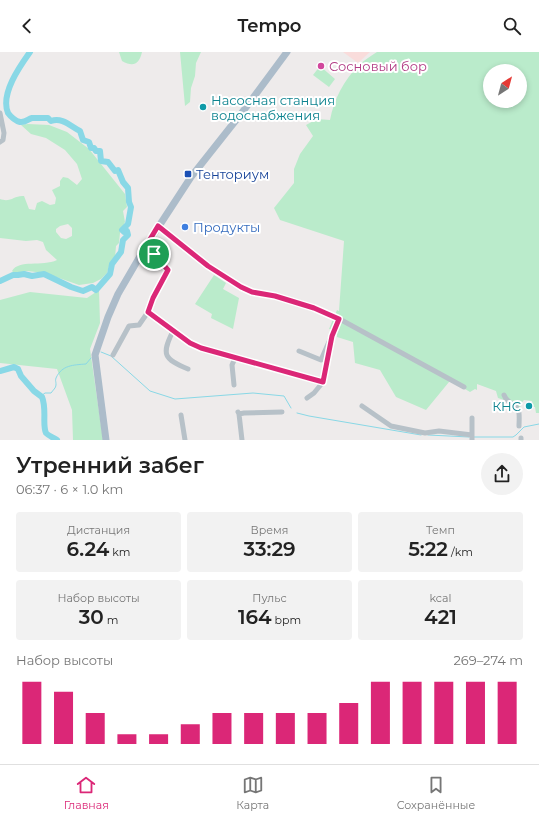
<!DOCTYPE html>
<html lang="ru">
<meta charset="utf-8">
<style>
:root{--surface:#fff;--page:#f2f2f2;--text:#222;--muted:#767676;--line:#e0e0e0;--accent:#db2777}
body{margin:0;font-family:Montserrat,sans-serif;background:var(--page);color:var(--text);height:100vh;display:flex;flex-direction:column;font-size:15px;white-space:nowrap}
*{box-sizing:border-box;margin:0}
p{font-size:13px;color:var(--muted)}
.icon{flex:none;width:22px;height:22px;fill:none;stroke:currentColor;stroke-width:2;stroke-linecap:round;stroke-linejoin:round}
.map{position:relative;height:388px;overflow:hidden}
.side{display:flex;flex-direction:column;background:var(--surface);flex:1}
.side>*{flex:none}
.needle{width:26px;rotate:36deg}
.fabs{position:absolute;left:483px;top:12px;display:grid;gap:8px}
.fabs a{display:grid;place-items:center;width:44px;height:44px;border-radius:50%;background:var(--surface);box-shadow:0 2px 6px #0003;font-size:20px}
.pin{position:absolute;display:grid;place-items:center;width:34px;height:34px;color:#fff;margin:-17px;border:2px solid #fff;border-radius:50%;box-shadow:0 1px 4px #0007}
.round{display:grid;place-items:center;flex:none;width:42px;height:42px;border-radius:21px;background:var(--page)}
.headline{display:flex;align-items:center;justify-content:space-between;height:68px;padding:0 16px}
h1{font-size:22px;font-weight:600;line-height:30px}
.stats{display:grid;grid-template-columns:repeat(3,1fr);gap:6px;height:68px;padding:4px 16px}
.stats div{display:grid;align-content:center;border-radius:4px;background:var(--page);text-align:center}
.stats b{font-size:20px;font-weight:600}
.stats small{font-size:11px;font-weight:400}
.stats p{font-size:11px}
.chart{height:112px;padding:8px 16px}
.chart p{display:flex;justify-content:space-between}
.chart svg{width:100%;height:72px;margin-top:4px;stroke:var(--accent);stroke-width:6}
header{display:flex;justify-content:space-between;align-items:center;height:52px;padding:0 16px;background:var(--surface);font-size:18px;font-weight:600}
.tabs{display:flex;justify-content:space-around;align-items:center;height:56px;border-top:1px solid var(--line);background:var(--surface);font-size:11px;color:var(--muted)}
.tabs a{display:grid;justify-items:center;gap:2px}
.tabs .active{color:var(--accent)}
.map>svg:first-child{display:block}
.medical{fill:#f9dcdb}
.green{fill:#baebcb;fill-rule:evenodd}
.lines{fill:none;stroke-linecap:round;stroke-linejoin:round}
.stream{stroke:#89d8e6;stroke-width:1}
.river{stroke:#89d8e6;stroke-width:6}
.minor{stroke:#b7c1c8;stroke-width:5}
.major{stroke:#acbcca;stroke-width:7}
.route-casing{stroke:#fff;stroke-width:8}
.route{stroke:#db2777;stroke-width:5}
.hotel-dot{fill:#d1479c;stroke:#fff;stroke-width:1.5}
.culture-dot{fill:#0f9aa8;stroke:#fff;stroke-width:1.5}
.transit-dot{fill:#1a4fb4;stroke:#fff;stroke-width:1.5}
.shop-dot{fill:#3f7fe0;stroke:#fff;stroke-width:1.5}
.labels{text-anchor:middle;stroke-width:4;stroke-linejoin:round;paint-order:stroke}
.hotel-label{font-size:13px;fill:#b23c85;stroke:#fff;text-anchor:start}
.culture-label{font-size:13px;fill:#0d838f;stroke:#fff;text-anchor:start}
.transit-label{font-size:13px;fill:#164399;stroke:#fff;text-anchor:start}
.shop-label{font-size:13px;fill:#366cbe;stroke:#fff;text-anchor:start}
</style>
<header><svg class="icon" aria-label="back" viewBox="0 0 24 24"><path d="M15 5l-7 7 7 7"/></svg>Tempo<svg class="icon" aria-label="search" viewBox="0 0 24 24"><circle cx="10" cy="10" r="6"/><path d="M15 15l6 6"/></svg></header>
<div class="map">
<svg width="539" height="388" viewBox="0 0 539 388">
<rect width="100%" height="100%" fill="#eeebeb"/>
<path class="medical" d="M 343,0 L 370,0 L 358,11 Z"/>
<path class="green" d="M 119,0 L 142,0 C 139,13 133,15 122,9 Z
M 180,0 L 201,0 L 196,11 L 195,24 L 191,36 L 190,50 L 185,54 Z
M 377,0 L 539,0 L 539,361 L 536,361 L 535,355 L 533,355 L 532,349 L 524,348 L 520,353 L 521,357 L 504,348 L 498,346 L 496,339 L 477,332 L 477,338 L 475,337 L 470,340 L 452,329 L 449,330 L 426,358 L 396,345 L 380,318 L 355,311 L 353,290 L 337,285 L 337,279 L 329,277 L 337,258 L 339,259 L 344,189 L 280,168 L 274,156 L 294,131 L 294,117 L 300,102 L 313,84 L 306,73 L 317,67 L 330,68 C 334,47 344,28 359,13 C 364,8 371,4 377,0 ZM 490,19 L 520,19 L 520,49 L 490,49 Z
M 320,14 L 335,27 L 329,35 L 313,23 Z
M 28,72 L 49,73 L 67,80 L 89,97 L 125,142 L 127,155 L 123,159 L 125,170 L 120,181 L 119,191 L 116,194 L 115,206 L 109,214 L 107,221 L 101,227 L 93,231 L 79,233 L 45,221 L 27,219 L 15,222 L 12,219 C 19,207 42,215 57,208 L 46,198 L 43,190 L 37,188 L 26,189 L 0,186 L 0,147 C 11,151 14,143 24,144 L 29,157 L 35,158 L 37,151 L 42,149 L 50,153 L 55,152 L 56,146 L 52,138 L 60,134 L 60,129 L 63,125 L 68,126 L 77,133 L 82,127 L 77,112 L 65,98 L 46,86 L 31,82 L 21,73 ZM 68,172 L 72,176 L 72,184 L 66,187 L 61,186 L 56,180 L 56,177 L 60,174 Z
M 214,223 L 226,231 L 223,237 L 239,246 L 233,277 L 211,266 L 212,262 L 195,252 Z
M 99,238 L 100,271 L 90,297 L 103,388 L 73,388 L 72,358 L 57,317 L 0,311 L 0,248 L 30,240 L 87,246 Z"/>
<g class="lines">
<path class="stream" d="M 101,300 L 111,304 L 150,339 L 175,347 L 253,341 L 284,344 L 291,356
M 41,344 L 45,341 L 51,341 C 53,338 56,336 56,333 C 56,328 55,330 56,326 C 62,313 73,313 86,312 L 91,306
M 297,361 L 309,364 L 421,383
M 428,383 L 469,385
M 474,385 L 513,385 L 516,383 L 524,375 L 539,372"/>
<path class="river" d="M 0,229 L 13,223 L 18,223 L 24,222 L 32,224 L 44,222 L 71,235 L 83,239 L 92,235 L 96,238 L 110,222 L 112,212 L 121,200 L 123,188 L 128,183 L 127,179 L 124,180 L 122,178 L 128,172 L 131,155 L 129,150 L 128,136 L 123,130 L 118,118 L 115,119 L 108,110 L 101,109 L 100,99 L 96,99 L 94,96 L 91,96 L 89,90 L 83,88 L 80,79 C 71,75 63,65 51,69 L 48,66 C 43,66 37,66 32,66 C 28,67 25,71 20,70 C 16,69 11,65 8,61 C 0,42 20,14 30,0
M 0,319 L 14,315 L 18,317 L 21,324 L 34,339 L 42,345 C 47,357 42,373 46,381 C 49,384 54,386 57,388"/>
<path class="minor" d="M 0,61 L 4,81 L 3,88 L 0,90
M 158,174 C 187,197 214,224 248,238 C 257,242 266,242 275,244 C 295,249 315,256 334,264 L 464,335
M 148,260 L 189,291 L 201,296 L 323,330
M 173,279 C 161,303 164,307 188,317
M 299,299 L 321,308 L 339,267
M 113,303 L 129,274 L 139,273 L 148,260 L 153,246 L 168,218 L 155,202 L 146,194
M 234,333 L 232,313 L 235,306
M 504,343 C 508,353 514,350 518,357 C 520,361 519,369 519,374
M 307,346 L 314,341 L 323,330 L 332,283
M 362,354 L 391,374 L 425,381 L 439,379 L 472,383
M 238,360 L 239,362 L 242,388
M 239,362 L 244,361 L 282,360
M 181,363 L 185,388
M 472,366 L 472,388
M 521,388 L 521,386"/>
<path class="major" d="M 106,388 L 95,303 L 108,265 L 118,242 L 146,194 L 191,125 L 244,58 L 287,0"/>
</g>
<g class="lines">
<g class="route-casing">
<path id="route" d="M 158,174 L 208,214 L 241,235 L 252,240 L 275,244 L 314,256 L 339,267 L 332,284 L 323,330 L 201,296 L 190,291 L 148,260 L 153,246 L 168,218 L 154,202 L 146,194 Z"/>
</g>
<use href="#route" class="route"/>
</g>
<circle class="hotel-dot" cx="321" cy="14" r="4"/>
<g class="culture-dot">
<circle cx="203" cy="55" r="4"/>
<circle cx="529" cy="354" r="4"/>
</g>
<rect class="transit-dot" x="184" y="118" width="8" height="8" rx="2"/>
<circle class="shop-dot" cx="185" cy="175" r="4"/>
<g class="labels">
<g class="hotel-label">
<text x="329" y="19">Сосновый бор</text>
</g>
<g class="culture-label">
<text x="211" y="53">Насосная станция<tspan x="211" dy="15">водоснабжения</tspan></text>
<text x="521" y="359" text-anchor="end">КНС</text>
</g>
<g class="transit-label">
<text x="196" y="127">Тенториум</text>
</g>
<g class="shop-label">
<text x="193" y="180">Пpoдукты</text>
</g>
</g>
</svg>
<div class="fabs">
<a><svg class="needle" viewBox="-14 -14 28 28"><path d="M0-13l5 13h-10z" fill="#e53935"/><path d="M0 13l5-13h-10z" fill="#767676"/></svg></a>
</div>
<div class="pin" style="left:154px;top:202px;background:#1e9e55"><svg class="icon" aria-label="arrive" viewBox="0 0 24 24"><path d="M6 21V4h12l-3 4 3 4H6"/></svg></div>
</div>
<section class="side">
<div class="headline"><div><h1>Утренний забег</h1><p>06:37 · 6 × 1.0 km</p></div><a class="round"><svg class="icon" aria-label="share" viewBox="0 0 24 24"><path d="M12 15V3M7 8l5-5 5 5M5 13v7h14v-7"/></svg></a></div>
<div class="stats">
<div><p>Дистанция</p><b>6.24<small> km</small></b></div>
<div><p>Время</p><b>33:29</b></div>
<div><p>Темп</p><b>5:22<small> /km</small></b></div>
</div>
<div class="stats">
<div><p>Набор высоты</p><b>30<small> m</small></b></div>
<div><p>Пульс</p><b>164<small> bpm</small></b></div>
<div><p>kcal</p><b>421</b></div>
</div>
<div class="chart"><p><span>Набор высоты</span>269–274 m</p>
<svg viewBox="0 0 160 44" preserveAspectRatio="none"><path d="M5 44V6M15 44V12M25 44V25M35 44V38M45 44V38M55 44V32M65 44V25M75 44V25M85 44V25M95 44V25M105 44V19M115 44V6M125 44V6M135 44V6M145 44V6M155 44V6"/></svg>
</div>
</section>
<nav class="tabs">
<a class="active"><svg class="icon" aria-label="home" viewBox="0 0 24 24"><path d="M3 11l9-7 9 7M6 9v11h12V9"/></svg>Главная</a>
<a><svg class="icon" aria-label="map" viewBox="0 0 24 24"><path d="M3 6l6-2 6 2 6-2v14l-6 2-6-2-6 2zM9 4v14M15 6v14"/></svg>Карта</a>
<a><svg class="icon" aria-label="saved" viewBox="0 0 24 24"><path d="M7 4h10v16l-5-4-5 4z"/></svg>Сохранённые</a>
</nav>
